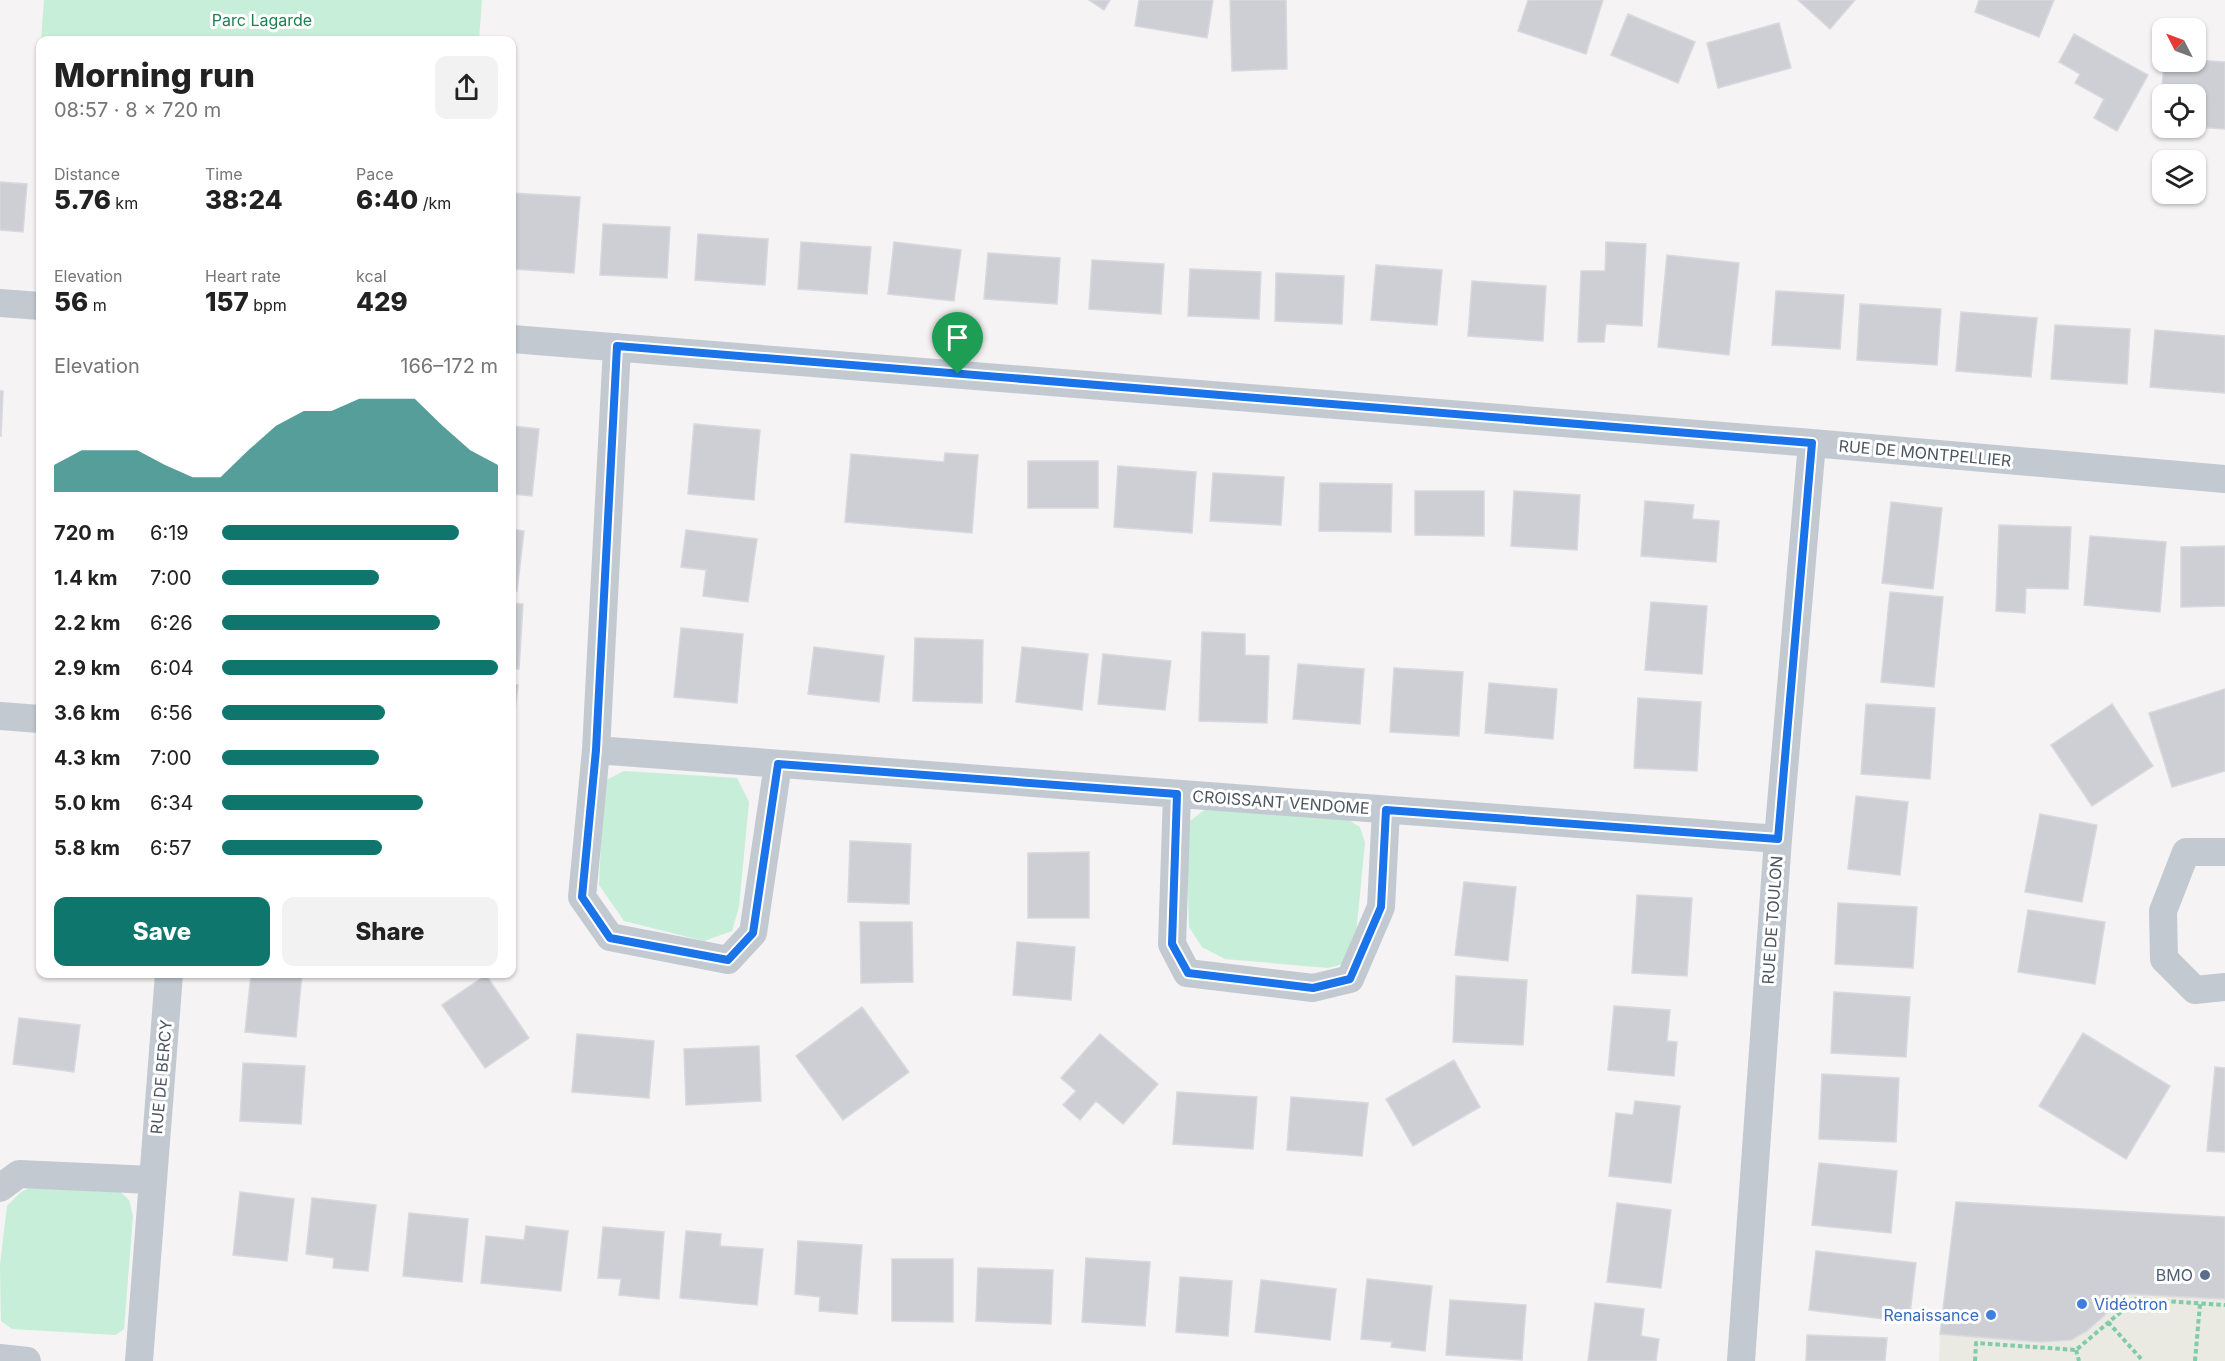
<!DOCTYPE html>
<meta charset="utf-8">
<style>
:root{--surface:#fff;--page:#f2f2f2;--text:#222;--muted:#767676;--accent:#0f766e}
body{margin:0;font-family:Inter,sans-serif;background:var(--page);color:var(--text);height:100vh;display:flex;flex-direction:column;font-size:22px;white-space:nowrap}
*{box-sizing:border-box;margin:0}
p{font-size:20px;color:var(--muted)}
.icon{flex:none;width:33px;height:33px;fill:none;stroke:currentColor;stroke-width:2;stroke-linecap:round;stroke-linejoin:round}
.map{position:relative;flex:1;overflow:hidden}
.side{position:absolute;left:36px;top:36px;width:480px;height:942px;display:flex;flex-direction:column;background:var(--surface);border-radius:12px;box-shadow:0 2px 4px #0004}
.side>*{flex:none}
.needle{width:39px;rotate:312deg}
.tools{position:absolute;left:2152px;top:18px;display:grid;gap:12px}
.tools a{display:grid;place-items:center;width:54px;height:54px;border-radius:12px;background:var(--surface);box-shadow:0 2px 4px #0004;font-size:30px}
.pin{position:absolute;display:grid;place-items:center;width:51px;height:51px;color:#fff;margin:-62px -26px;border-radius:50% 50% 50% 0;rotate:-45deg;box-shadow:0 0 6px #0007}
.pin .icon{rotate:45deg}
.round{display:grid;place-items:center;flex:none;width:63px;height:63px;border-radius:12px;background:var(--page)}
.summary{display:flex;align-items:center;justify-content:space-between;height:102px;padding:0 18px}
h1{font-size:33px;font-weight:800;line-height:45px}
.figures{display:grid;grid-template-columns:repeat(3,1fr);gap:9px;height:102px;padding:6px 18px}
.figures div{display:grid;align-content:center}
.figures b{font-size:26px;font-weight:800}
.figures small{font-size:16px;font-weight:400}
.figures p{font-size:16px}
.chart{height:168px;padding:12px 18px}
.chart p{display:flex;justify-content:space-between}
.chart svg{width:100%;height:108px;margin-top:6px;fill:var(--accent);opacity:.7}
.button{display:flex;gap:12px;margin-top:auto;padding:12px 18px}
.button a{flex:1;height:69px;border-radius:12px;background:var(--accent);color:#fff;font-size:24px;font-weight:800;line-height:69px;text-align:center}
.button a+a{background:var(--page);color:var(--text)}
ul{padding:0 18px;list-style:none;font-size:20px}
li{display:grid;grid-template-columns:96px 72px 1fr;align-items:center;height:45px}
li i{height:15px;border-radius:8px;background:var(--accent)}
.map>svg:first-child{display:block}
.commercial{fill:#eae9e2}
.green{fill:#c6eed8}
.building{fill:#cdcfd5;stroke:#d7d9de;stroke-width:1.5}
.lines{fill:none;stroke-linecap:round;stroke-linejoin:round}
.path{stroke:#7fcbaa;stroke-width:4;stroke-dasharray:4.5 3;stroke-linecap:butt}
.minor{stroke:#c2c9d1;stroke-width:28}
.route-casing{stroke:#fff;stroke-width:12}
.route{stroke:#1a73e8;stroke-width:8}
.service-dot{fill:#5c6f8a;stroke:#fff;stroke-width:2}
.shop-dot{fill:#3f7fe0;stroke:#fff;stroke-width:2}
.labels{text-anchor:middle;stroke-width:6;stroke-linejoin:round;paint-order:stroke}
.park-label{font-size:16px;fill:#1e7f55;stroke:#fff}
.street-label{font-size:16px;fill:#4b5560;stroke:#fff}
.service-label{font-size:16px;fill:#4e5e75;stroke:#fff;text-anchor:end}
.shop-label{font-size:16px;fill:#366cbe;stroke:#fff;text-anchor:start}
</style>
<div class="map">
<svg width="2225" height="1361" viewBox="0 0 2225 1361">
<rect width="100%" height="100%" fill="#f5f3f3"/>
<path class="commercial" d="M 1956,1202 L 2225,1217 L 2225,1361 L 1939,1361 L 1940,1334 Z"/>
<path class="green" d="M 44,0 L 482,0 L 479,40 L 41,40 Z
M 624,771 L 737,778 L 749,802 L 739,907 L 732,931 L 704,941 L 624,921 L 599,885 L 604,781 Z
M 1207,808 L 1347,819 L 1360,827 L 1365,843 L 1356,934 L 1343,964 L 1328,968 L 1225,959 L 1202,947 L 1189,927 L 1186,824 Z
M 36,1185 L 117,1189 L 129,1200 L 133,1216 L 124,1329 L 116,1335 L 12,1329 L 1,1321 L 0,1265 L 7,1206 L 21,1192 Z"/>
<path class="building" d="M 1089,0 L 1110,0 L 1104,10 Z
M 1139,0 L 1213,0 L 1207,38 L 1135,26 Z
M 1230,0 L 1286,0 L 1287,69 L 1232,71 Z
M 1528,0 L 1603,0 L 1586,54 L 1518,31 Z
M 1798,0 L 1855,0 L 1830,29 Z
M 1979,0 L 2054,0 L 2039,37 L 1975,12 Z
M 1628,14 L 1695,42 L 1678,83 L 1611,55 Z
M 1779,23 L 1791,68 L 1718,88 L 1707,43 Z
M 2074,34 L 2148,75 L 2117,131 L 2094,118 L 2104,99 L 2075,83 L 2080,74 L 2059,62 Z
M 2196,60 L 2225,62 L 2225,129 L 2196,127 L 2196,94 L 2163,94 L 2163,124 L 2159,124 L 2164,62 L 2196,62 Z
M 0,182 L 27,184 L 23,232 L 0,230 Z
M 512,193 L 580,197 L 574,273 L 512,269 Z
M 603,224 L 670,227 L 667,278 L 600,275 Z
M 698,234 L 768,239 L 765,285 L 695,280 Z
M 801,242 L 871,247 L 867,294 L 798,289 Z
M 894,242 L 961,250 L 954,301 L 888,294 Z
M 1606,242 L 1646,244 L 1642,326 L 1606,324 L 1604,342 L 1578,342 L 1581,271 L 1605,271 Z
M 988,253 L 1060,258 L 1057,304 L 984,299 Z
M 1667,255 L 1739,263 L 1729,355 L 1658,347 Z
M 1092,260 L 1164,264 L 1161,314 L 1089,309 Z
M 1376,265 L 1442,270 L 1437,325 L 1371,320 Z
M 1190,269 L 1261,272 L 1259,319 L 1188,316 Z
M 1276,273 L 1344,276 L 1342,324 L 1275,321 Z
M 1472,281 L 1546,286 L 1543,341 L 1468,336 Z
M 1776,291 L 1844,295 L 1840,349 L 1772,345 Z
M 1860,304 L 1941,309 L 1937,365 L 1857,360 Z
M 1961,312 L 2037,318 L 2031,377 L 1956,371 Z
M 2055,325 L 2130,329 L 2127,384 L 2051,379 Z
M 2155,330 L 2225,336 L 2225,393 L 2150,387 Z
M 0,391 L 3,391 L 1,436 L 0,436 Z
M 694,424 L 760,430 L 754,500 L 688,494 Z
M 512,426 L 539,429 L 532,496 L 512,494 Z
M 945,453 L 978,455 L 972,533 L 845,522 L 851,454 L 944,462 Z
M 1028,461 L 1098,461 L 1098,508 L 1028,508 Z
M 1118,466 L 1196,472 L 1192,533 L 1114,527 Z
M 1213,473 L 1284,477 L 1281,525 L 1210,521 Z
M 1320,483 L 1392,484 L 1391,532 L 1319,531 Z
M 1415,491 L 1484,491 L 1484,536 L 1415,535 Z
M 1514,491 L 1580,495 L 1577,550 L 1511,546 Z
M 1645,501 L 1694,505 L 1692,519 L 1719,521 L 1716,562 L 1641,556 Z
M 1891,502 L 1942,508 L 1933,589 L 1882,583 Z
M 1999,525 L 2071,527 L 2068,589 L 2026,588 L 2025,613 L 1996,611 Z
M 512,529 L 524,531 L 517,591 L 512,591 Z
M 686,530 L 757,539 L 748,602 L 703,596 L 706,570 L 681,567 Z
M 2090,536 L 2166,542 L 2160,612 L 2084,605 Z
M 2225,546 L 2225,606 L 2181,607 L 2181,547 Z
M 1890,592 L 1943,597 L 1934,687 L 1881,682 Z
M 1651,602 L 1707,606 L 1702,674 L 1645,670 Z
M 512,603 L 523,604 L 519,669 L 512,669 Z
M 681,628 L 743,634 L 737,703 L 674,697 Z
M 1202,632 L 1245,634 L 1245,655 L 1269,656 L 1267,723 L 1199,721 Z
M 915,638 L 983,640 L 982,703 L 913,701 Z
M 814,647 L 884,656 L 879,702 L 808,694 Z
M 1022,647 L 1088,654 L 1082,710 L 1016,702 Z
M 1103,654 L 1171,661 L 1165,710 L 1098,704 Z
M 1298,664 L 1364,669 L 1360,724 L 1293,719 Z
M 1394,668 L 1463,672 L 1459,736 L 1390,732 Z
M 1489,683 L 1557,689 L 1553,739 L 1485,733 Z
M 512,684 L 518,685 L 512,735 Z
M 2225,689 L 2225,771 L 2172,787 L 2149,713 Z
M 1638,698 L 1701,702 L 1697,771 L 1634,768 Z
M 1866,704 L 1935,708 L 1930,779 L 1861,774 Z
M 2112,704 L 2153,766 L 2092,806 L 2051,745 Z
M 1856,796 L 1908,802 L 1900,875 L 1848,869 Z
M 2040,814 L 2097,825 L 2082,902 L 2025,892 Z
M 850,841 L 911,844 L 909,904 L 848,902 Z
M 1089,852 L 1089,918 L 1028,918 L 1028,853 Z
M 1464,882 L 1516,887 L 1508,961 L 1455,955 Z
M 1637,895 L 1692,898 L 1687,976 L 1632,973 Z
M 1838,903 L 1917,907 L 1913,968 L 1835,964 Z
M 2028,910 L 2105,922 L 2095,984 L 2018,972 Z
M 860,922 L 912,922 L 913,982 L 861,983 Z
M 1017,942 L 1075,947 L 1071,1000 L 1013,995 Z
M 251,974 L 302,974 L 296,1037 L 245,1032 Z
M 486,975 L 529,1038 L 485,1068 L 442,1005 Z
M 1456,976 L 1527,980 L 1523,1045 L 1453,1042 Z
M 1834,992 L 1910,997 L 1906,1057 L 1831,1053 Z
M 1614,1006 L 1670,1010 L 1667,1041 L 1677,1042 L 1674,1076 L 1608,1070 Z
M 862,1007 L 909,1072 L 843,1120 L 796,1056 Z
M 19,1018 L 80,1025 L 74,1072 L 13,1064 Z
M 2083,1033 L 2170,1086 L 2126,1159 L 2039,1106 Z
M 577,1034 L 654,1041 L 649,1098 L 572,1092 Z
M 1100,1034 L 1158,1084 L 1123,1124 L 1096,1101 L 1080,1120 L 1063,1105 L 1076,1091 L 1061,1078 Z
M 759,1046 L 761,1101 L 686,1105 L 684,1049 Z
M 1454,1060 L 1480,1107 L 1413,1146 L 1386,1099 Z
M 243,1063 L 305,1066 L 301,1124 L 240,1121 Z
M 2215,1067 L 2225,1068 L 2225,1152 L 2207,1151 Z
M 1822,1074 L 1899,1078 L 1896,1142 L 1819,1139 Z
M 1177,1092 L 1257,1097 L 1253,1149 L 1173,1144 Z
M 1291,1097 L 1368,1103 L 1362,1156 L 1287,1150 Z
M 1635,1101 L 1680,1106 L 1671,1183 L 1609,1176 L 1616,1113 L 1633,1115 Z
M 1819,1163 L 1897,1171 L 1891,1233 L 1812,1225 Z
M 240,1192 L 294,1199 L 287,1261 L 233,1255 Z
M 312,1198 L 376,1205 L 368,1271 L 333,1268 L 334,1258 L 306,1254 Z
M 1956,1202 L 2225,1217 L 2225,1299 L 2128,1294 L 2087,1331 L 2071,1340 L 2040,1342 L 1940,1334 Z
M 1617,1203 L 1671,1210 L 1661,1288 L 1607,1282 Z
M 409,1213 L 468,1219 L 462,1282 L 403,1276 Z
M 526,1226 L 568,1231 L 561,1291 L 481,1283 L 486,1236 L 524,1240 Z
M 603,1227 L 664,1232 L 659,1299 L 619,1295 L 621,1279 L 598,1278 Z
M 686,1231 L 721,1234 L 720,1246 L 763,1249 L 757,1305 L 680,1298 Z
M 798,1241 L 862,1245 L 857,1314 L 819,1311 L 820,1297 L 795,1294 Z
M 1816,1251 L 1916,1263 L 1909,1322 L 1809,1310 Z
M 1086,1258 L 1150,1262 L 1145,1326 L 1082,1322 Z
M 892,1259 L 953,1259 L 953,1322 L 892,1321 Z
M 978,1268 L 1053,1270 L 1051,1324 L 976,1321 Z
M 1180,1277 L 1232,1281 L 1228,1336 L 1176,1332 Z
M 1367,1279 L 1432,1286 L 1425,1351 L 1391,1347 L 1392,1342 L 1361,1339 Z
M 1261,1280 L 1336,1289 L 1330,1340 L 1255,1332 Z
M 1450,1300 L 1526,1305 L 1522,1360 L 1446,1355 Z
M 1595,1303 L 1644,1309 L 1641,1336 L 1659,1339 L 1656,1361 L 1588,1361 Z
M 1807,1335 L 1887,1338 L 1885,1361 L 1806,1361 Z"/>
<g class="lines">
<path class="path" d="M 2108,1322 L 2143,1361
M 2076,1350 L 2079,1361
M 1975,1361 L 1976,1343 L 2076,1350 L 2136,1299 L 2225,1305
M 2195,1361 L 2200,1304"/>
<path class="minor" d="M 0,303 L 40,306
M 512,339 L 1812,443 L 2225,479
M 617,347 L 596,750 L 582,897 L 610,937 L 728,960 L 753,933 L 778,764
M 0,716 L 40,719
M 596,750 L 1778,839
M 1177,794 L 1172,944 L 1187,973 L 1313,988 L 1350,979 L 1381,907 L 1386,810
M 2225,852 L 2186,852 L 2163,911 L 2164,959 L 2195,990 L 2225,987
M 0,1188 L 19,1174 L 152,1180
M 0,1358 L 27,1361
M 139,1361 L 169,974
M 1741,1361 L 1778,839 L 1812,443"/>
</g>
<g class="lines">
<g class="route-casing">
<path id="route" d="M 617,346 L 1812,443 L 1778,839 L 1386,810 L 1381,907 L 1350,979 L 1313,988 L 1188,973 L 1172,944 L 1177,794 L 778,764 L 753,933 L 728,960 L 610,938 L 582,897 L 596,750 Z"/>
</g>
<use href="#route" class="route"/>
</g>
<circle class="service-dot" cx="2205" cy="1275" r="6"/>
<g class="shop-dot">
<circle cx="2082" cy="1304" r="6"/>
<circle cx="1991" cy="1315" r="6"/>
</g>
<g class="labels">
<g class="park-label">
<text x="262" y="26">Parc Lagarde</text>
</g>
<g class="street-label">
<text transform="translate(1925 453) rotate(5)" y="6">RUE DE MONTPELLIER</text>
<text transform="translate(1281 802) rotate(4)" y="6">CROISSANT VENDOME</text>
<text transform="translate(1772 920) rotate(-86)" y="6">RUE DE TOULON</text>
<text transform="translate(161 1077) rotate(-85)" y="6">RUE DE BERCY</text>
</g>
<g class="service-label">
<text x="2193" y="1281">BMO</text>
</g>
<g class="shop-label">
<text x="2094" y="1310">Vidéotron</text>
<text x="1979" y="1321" text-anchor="end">Renaissance</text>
</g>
</g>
</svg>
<div class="tools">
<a><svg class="needle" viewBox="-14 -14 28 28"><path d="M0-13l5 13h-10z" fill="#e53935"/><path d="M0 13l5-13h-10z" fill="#767676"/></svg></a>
<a><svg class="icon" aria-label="locate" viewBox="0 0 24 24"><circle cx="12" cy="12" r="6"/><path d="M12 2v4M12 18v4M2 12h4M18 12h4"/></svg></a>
<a><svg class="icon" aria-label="layers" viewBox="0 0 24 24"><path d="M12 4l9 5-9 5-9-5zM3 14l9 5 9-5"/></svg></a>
</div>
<div class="pin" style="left:958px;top:374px;background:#1e9e55"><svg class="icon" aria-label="arrive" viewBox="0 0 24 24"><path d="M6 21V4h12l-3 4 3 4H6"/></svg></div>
<section class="side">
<div class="summary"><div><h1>Morning run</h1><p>08:57 · 8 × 720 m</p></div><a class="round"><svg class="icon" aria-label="share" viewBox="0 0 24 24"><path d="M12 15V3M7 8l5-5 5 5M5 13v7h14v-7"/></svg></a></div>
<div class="figures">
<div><p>Distance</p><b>5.76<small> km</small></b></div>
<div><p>Time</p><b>38:24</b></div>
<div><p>Pace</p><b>6:40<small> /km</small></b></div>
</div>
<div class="figures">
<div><p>Elevation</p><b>56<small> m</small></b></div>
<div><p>Heart rate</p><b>157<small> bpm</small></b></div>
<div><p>kcal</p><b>429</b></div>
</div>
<div class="chart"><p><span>Elevation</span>166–172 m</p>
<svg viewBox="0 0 160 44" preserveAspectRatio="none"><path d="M0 44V33L10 27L20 27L30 27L40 33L50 38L60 38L70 27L80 17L90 11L100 11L110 6L120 6L130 6L140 17L150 27L160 33V44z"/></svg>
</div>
<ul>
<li><b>720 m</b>6:19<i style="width:86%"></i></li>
<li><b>1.4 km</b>7:00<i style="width:57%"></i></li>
<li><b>2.2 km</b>6:26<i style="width:79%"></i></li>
<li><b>2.9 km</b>6:04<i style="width:100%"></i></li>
<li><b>3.6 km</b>6:56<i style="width:59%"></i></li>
<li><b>4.3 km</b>7:00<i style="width:57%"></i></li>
<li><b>5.0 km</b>6:34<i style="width:73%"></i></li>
<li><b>5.8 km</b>6:57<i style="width:58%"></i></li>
</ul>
<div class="button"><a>Save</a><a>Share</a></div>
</section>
</div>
